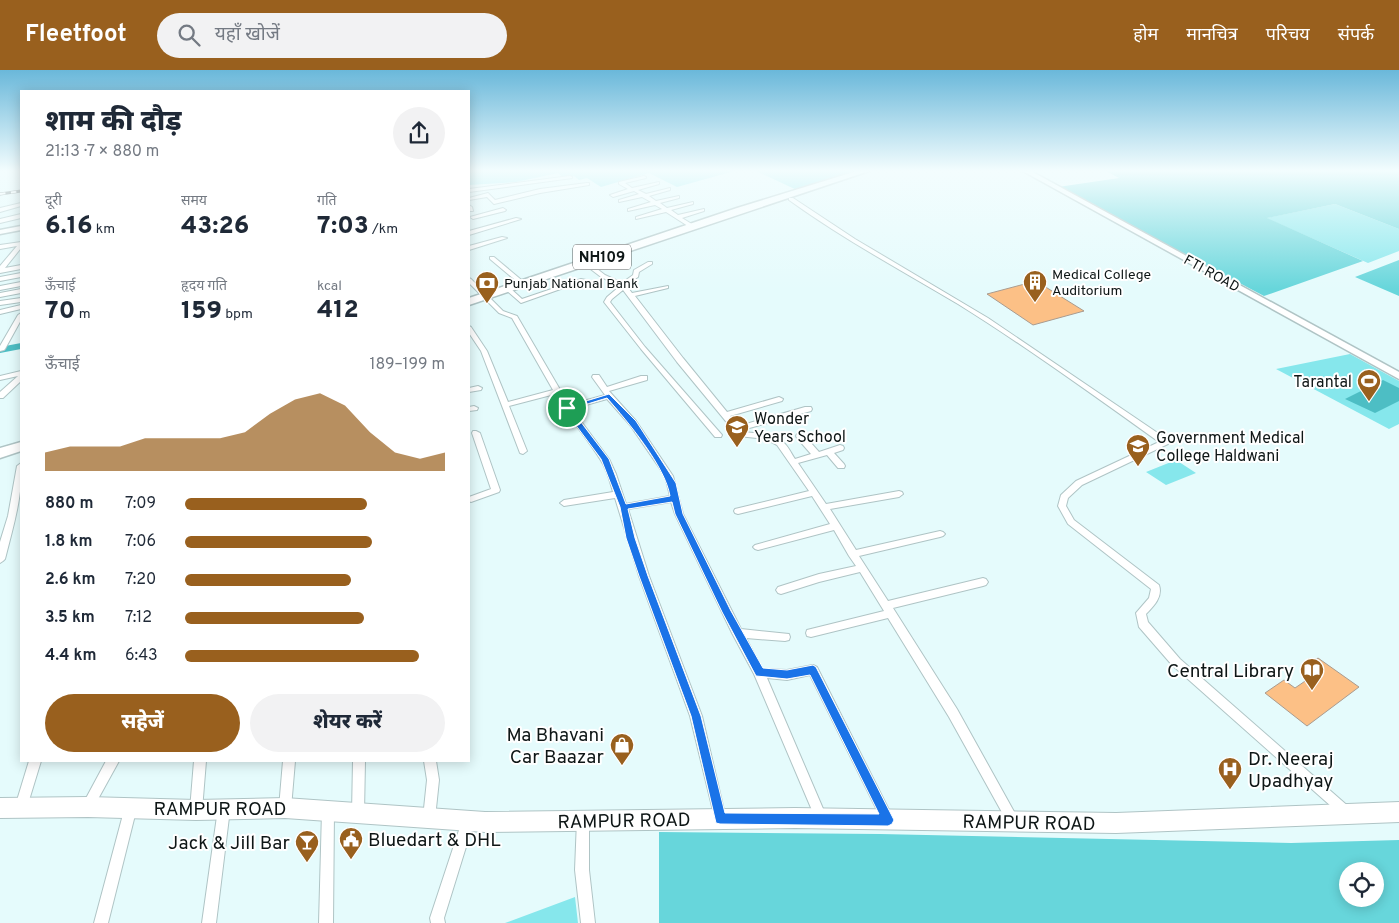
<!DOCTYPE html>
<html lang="hi">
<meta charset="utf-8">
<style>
:root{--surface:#fff;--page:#f2f2f3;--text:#1f2937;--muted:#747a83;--accent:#99601e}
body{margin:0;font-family:Overpass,"Noto Sans Devanagari",sans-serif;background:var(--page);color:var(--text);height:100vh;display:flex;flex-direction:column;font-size:19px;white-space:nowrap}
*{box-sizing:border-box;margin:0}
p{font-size:16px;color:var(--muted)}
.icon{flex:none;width:28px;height:28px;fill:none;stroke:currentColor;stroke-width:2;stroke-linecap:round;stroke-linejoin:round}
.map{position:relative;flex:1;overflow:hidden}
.side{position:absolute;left:20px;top:20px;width:450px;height:672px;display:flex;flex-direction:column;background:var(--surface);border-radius:0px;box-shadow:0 2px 12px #0003}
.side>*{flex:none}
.controls{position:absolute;left:1339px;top:792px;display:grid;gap:10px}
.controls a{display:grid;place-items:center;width:45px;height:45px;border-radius:50%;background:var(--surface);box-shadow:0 2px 12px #0003;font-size:25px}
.pin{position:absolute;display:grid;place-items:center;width:42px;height:42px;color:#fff;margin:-21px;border:2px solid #fff;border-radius:50%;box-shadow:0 1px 5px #0007}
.round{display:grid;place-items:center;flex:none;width:52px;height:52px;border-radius:26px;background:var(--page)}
.headline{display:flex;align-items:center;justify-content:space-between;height:85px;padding:0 25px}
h1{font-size:28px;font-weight:800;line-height:38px}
.metrics{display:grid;grid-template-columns:repeat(3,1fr);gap:8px;height:85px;padding:5px 25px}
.metrics div{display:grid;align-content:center}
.metrics b{font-size:25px;font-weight:800}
.metrics small{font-size:14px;font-weight:400}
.metrics p{font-size:14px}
.chart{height:140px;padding:10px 25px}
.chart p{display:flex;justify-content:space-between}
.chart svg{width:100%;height:90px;margin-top:5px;fill:var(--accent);opacity:.7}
.primary-button{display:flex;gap:10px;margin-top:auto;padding:10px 25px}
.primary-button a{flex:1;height:58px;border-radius:30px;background:var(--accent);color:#fff;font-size:20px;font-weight:800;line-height:58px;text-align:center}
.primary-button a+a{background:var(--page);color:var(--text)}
ul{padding:0 25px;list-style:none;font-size:16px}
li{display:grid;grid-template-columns:80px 60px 1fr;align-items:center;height:38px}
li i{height:12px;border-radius:6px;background:var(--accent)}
header{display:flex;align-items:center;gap:30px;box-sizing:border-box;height:70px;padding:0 25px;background:var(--accent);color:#fff}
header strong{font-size:24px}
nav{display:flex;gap:28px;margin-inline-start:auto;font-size:18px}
.search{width:350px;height:45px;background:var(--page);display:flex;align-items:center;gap:12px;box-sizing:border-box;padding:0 18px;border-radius:28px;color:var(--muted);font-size:19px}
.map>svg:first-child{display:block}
.green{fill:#86e7ec}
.forest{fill:#67d6db;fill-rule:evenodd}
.water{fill:#4dbec4}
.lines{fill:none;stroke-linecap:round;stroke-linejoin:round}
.canal{fill:#4dbec4;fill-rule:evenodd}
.building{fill:#fcc086;stroke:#a99b8f}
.minor-casing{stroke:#afc4c5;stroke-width:2}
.tertiary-casing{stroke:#afc4c5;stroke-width:3}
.secondary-casing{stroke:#afc4c5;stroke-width:3}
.primary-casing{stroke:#afc4c5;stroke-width:2}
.trunk-casing{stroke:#afc4c5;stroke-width:3}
.minor{fill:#fff;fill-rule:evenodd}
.tertiary{fill:#fff;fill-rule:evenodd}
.secondary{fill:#fff;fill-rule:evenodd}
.primary{fill:#fff;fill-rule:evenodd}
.trunk{fill:#fff;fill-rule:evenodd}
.rail-casing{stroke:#455051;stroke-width:3}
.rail{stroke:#fff;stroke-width:2;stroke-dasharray:5.5;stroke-linecap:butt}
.route{fill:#1a73e8;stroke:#fff;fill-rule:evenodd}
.labels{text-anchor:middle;stroke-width:4;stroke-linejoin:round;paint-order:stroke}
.far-street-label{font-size:14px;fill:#0e1616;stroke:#fff}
.far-poi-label{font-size:14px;fill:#0e1616;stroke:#fff;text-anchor:start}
.shield{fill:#fff;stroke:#565c5c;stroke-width:1}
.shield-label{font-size:15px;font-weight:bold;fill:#0e1616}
.poi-label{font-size:16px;fill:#0e1616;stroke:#fff;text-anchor:start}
.near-poi-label{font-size:19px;fill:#0e1616;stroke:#fff;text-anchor:end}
.near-street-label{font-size:19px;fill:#0e1616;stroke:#fff}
</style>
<header>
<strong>Fleetfoot</strong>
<div class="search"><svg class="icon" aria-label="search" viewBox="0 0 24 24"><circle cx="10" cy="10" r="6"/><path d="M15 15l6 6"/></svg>यहाँ खोजें</div>
<nav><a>होम</a><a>मानचित्र</a><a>परिचय</a><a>संपर्क</a></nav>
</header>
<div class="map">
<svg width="1399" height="853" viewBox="0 0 1399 853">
<rect width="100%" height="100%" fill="#e5fbfc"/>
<path class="green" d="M 469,100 L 738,100 L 677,117 L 649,103 L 601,117 L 587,108 L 579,110 L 574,106 L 564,108 L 558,103 L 516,112 L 469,115 Z
M 754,100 L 862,100 L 799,121 Z
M 1335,134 L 1399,159 L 1399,181 L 1368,193 L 1266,148 Z
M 1350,284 L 1399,311 L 1399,354 L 1389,359 L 1276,299 Z
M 1176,390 L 1196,403 L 1166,415 L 1146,402 Z
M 575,827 L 578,853 L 505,853 Z"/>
<path class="forest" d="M 1104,100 L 1399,100 L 1399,159 L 1335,134 L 1267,148 L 1363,191 L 1264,226 L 1058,117 L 1119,108 Z
M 1399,190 L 1399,226 L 1355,207 Z
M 659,762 L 880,764 L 1291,773 L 1399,770 L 1399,853 L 659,853 ZM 1375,801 L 1375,829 L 1348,829 L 1348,801 Z"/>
<path class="water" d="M 1383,310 L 1399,318 L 1399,331 L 1375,343 L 1345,329 Z"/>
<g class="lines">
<path class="canal" d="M 21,273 L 21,279 L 0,283 L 0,277 Z"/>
</g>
<path class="building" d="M 1036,211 L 1084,241 L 1033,255 L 987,224 Z
M 1318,588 L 1359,617 L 1307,656 L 1265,623 L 1284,610 L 1295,618 L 1311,607 L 1301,600 Z"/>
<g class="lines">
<g class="minor-casing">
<path id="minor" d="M 570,106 L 572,107 L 572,108 L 469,122 L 469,119 Z
M 644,106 L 646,107 L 646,108 L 625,113 L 632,118 L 659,112 L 659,114 L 638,120 L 646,124 L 670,118 L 670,120 L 649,126 L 656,131 L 679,126 L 679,128 L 660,133 L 667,138 L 693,132 L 693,134 L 671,140 L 678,145 L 704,139 L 704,141 L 682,148 L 695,156 L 695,158 L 691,158 L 666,142 L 636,149 L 636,147 L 662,139 L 655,135 L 628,141 L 628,139 L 651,132 L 642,127 L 619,132 L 619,130 L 639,124 L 634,121 L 613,127 L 610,125 L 628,119 L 619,114 L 619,112 Z
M 587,113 L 589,113 L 589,115 L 540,123 L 494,134 L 487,127 L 469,130 L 469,128 L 488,123 L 495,130 L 540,119 Z
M 789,128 L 793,128 L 855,169 L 988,248 L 1168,370 L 1169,372 L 1168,374 L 1082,415 L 1068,428 L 1066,436 L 1074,450 L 1159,515 C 1163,527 1154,536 1146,544 L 1148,552 L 1180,589 L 1349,737 L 1351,741 L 1349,745 L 1345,747 L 1341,745 L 1172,595 L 1139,557 L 1136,543 L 1149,528 L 1151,519 L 1068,454 L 1058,436 L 1061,425 L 1076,411 L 1159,372 C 1093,325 1027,277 958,234 C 901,200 843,169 789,130 Z
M 21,133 L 21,136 L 0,142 L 0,138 Z
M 469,135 L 472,137 L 473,141 L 469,141 Z
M 503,138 L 506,140 L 505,141 L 473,149 L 470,147 Z
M 21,144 L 21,148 L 0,153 L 0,149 Z
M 516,148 L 521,149 L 469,165 L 469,161 Z
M 502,167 L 507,168 L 469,180 L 469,176 Z
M 21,172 L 21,178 L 5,198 L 21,195 L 21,199 L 0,203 L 0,196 L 17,176 L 0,179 L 0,175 Z
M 490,187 L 494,187 L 525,213 L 525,215 L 521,215 L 490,189 Z
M 584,192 L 588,192 L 605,205 L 622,213 L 633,205 L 634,200 L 648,192 L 652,192 L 652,194 L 639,202 L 638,207 L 626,215 L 632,223 L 668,216 L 668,218 L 635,226 L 683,288 L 727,342 L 779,327 L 783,329 L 782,331 L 730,346 L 739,356 L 805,337 L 811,337 L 812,339 L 811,341 L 742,360 L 744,362 C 756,364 774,362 783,372 C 788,376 791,383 795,389 L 811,384 L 797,368 L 796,366 L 797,364 L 803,364 L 819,382 L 840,375 L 843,376 L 844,378 L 843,380 L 834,383 L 844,394 L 845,396 L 844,398 L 838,398 L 827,385 L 798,393 L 826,434 L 899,421 L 902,422 L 903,424 L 899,427 L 830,439 L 856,480 L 940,461 L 943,462 L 945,464 L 943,466 L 940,467 L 859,486 L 888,531 L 983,508 L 986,509 L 988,512 L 986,515 L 983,516 L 893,538 L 957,639 L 1017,747 L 1019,751 L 1017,755 L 1013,757 L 1009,755 L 949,647 L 888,548 L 811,567 L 807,566 L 806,563 L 807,560 L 811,559 L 884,541 L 860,502 L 819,512 L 781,524 L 778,523 L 776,520 L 778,517 L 819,504 L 856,496 L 849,486 L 834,460 L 758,480 L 755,479 L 753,477 L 755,475 L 830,454 L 812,426 L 738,444 L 735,443 L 734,441 L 735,439 L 809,421 L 777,375 L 766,369 L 738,366 L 677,292 L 623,220 L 612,229 L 610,232 L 645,277 L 722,365 L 721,367 L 715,367 L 641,279 L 604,232 L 607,227 L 620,216 L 601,207 L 584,194 Z
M 21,203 L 21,207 L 0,211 L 0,207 Z
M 469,208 L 471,209 L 503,241 L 517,246 L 569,335 L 605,325 L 592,307 L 593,305 L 599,305 L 607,317 L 641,306 L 647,306 L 647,310 L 609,321 L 636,351 L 673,406 L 683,444 L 741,559 L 789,564 L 790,567 L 789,570 L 785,571 L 746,568 L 762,599 L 787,600 L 813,595 L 817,597 L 892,746 L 894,750 L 892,754 L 888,756 L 884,754 L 810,605 L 787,610 L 767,608 L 827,748 L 825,752 L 821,754 L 817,752 L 754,604 L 732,563 L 675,444 L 671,432 L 628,439 L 649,506 L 702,646 L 726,749 L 724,753 L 720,755 L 716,753 L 690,646 L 639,506 L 615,428 L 564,436 L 560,433 L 564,430 L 613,422 C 610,411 607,399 600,389 C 586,366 568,347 555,324 L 509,336 L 527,381 L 523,384 L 520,383 L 481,281 L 469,263 L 469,256 L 471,257 L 487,281 L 508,332 L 553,320 L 512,248 L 499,243 L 469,213 ZM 607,329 L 630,355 L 665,406 L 670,426 L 626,434 L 616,404 L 609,389 L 572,339 Z
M 581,209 L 586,210 L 521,233 L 505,219 L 510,218 L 522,229 Z
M 21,212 L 21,216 L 0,220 L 0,216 Z
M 21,219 L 21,223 L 0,227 L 0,223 Z
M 21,228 L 21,232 L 0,235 L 0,231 Z
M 21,235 L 21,239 L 0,244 L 0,240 Z
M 21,243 L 21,250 L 5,279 L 4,280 L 0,281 L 0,276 L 18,245 Z
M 21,301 L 21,311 L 3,328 L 0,328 L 0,322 L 18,306 L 0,310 L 0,306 Z
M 478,316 L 482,318 L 481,320 L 469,322 L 469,318 Z
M 474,336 L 478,338 L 477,340 L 469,341 L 469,337 Z
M 473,361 L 476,361 L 480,363 L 500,420 L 499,422 L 471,432 L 469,431 L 469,427 L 491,419 L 472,363 Z
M 21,393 C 23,426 13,457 5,489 L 3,491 L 0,493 L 0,472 L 8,446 L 17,396 Z
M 29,691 L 41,691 L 27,737 L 25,741 L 21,743 L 17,741 L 15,737 Z
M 106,691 L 119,691 L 92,740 L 88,742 L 84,740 L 82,736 L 84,732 Z
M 194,691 L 206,691 L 202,740 L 200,744 L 196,746 L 192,744 L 190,740 Z
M 283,691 L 295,691 L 291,738 L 289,742 L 285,744 L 281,742 L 279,738 Z
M 353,691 L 365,691 L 364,743 L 362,747 L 358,749 L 354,747 L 352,743 Z
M 424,691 L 436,691 L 439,710 L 435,748 L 433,752 L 429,754 L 425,752 L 423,748 L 427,710 Z
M 131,731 L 135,733 L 137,737 L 108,853 L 94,853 L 125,737 L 127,733 Z
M 224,733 L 228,735 L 230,739 L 216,853 L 202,853 L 218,739 L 220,735 Z
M 328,735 L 332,737 L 334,741 L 333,853 L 319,853 L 322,741 L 324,737 Z
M 583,744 L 587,746 L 589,750 L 589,800 L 595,853 L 581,853 L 575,800 L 577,750 L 579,746 Z
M 468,745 L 472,747 L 474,751 L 444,848 L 445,853 L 431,853 L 430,848 L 462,751 L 464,747 Z"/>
</g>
<g class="tertiary-casing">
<path id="tertiary" d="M 21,156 L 21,160 L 0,164 L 0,160 Z"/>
</g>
<g class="secondary-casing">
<path id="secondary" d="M 1021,100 L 1029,100 L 1399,302 L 1399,309 Z"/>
</g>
<g class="primary-casing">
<path id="primary" d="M 88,727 L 196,730 L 285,728 L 485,742 L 795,738 L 1116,743 L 1399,732 L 1399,752 L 1116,763 L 795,758 L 485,762 L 285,748 L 196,750 L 88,747 L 0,748 L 0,728 Z"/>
</g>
<g class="trunk-casing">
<path id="trunk" d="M 860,100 L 872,100 L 469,235 L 469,228 L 737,138 Z
M 21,372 L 21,381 L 0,388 L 0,378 Z"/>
</g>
<use href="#minor" class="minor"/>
<use href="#tertiary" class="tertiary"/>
<use href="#secondary" class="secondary"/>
<use href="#primary" class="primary"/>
<use href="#trunk" class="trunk"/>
<g class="rail-casing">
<path id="rail" d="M 0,124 L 21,121"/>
</g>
<use href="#rail" class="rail"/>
</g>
<linearGradient id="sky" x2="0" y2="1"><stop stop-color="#6ab8da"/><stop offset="0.46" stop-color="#f3fdfe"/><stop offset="1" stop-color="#f3fdfe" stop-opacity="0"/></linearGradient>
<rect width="1399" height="219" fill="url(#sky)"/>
<path class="route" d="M 609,324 L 636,351 L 676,413 L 683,444 L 731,541 L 763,598 L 787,600 L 813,595 L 816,597 L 892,746 L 894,750 L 892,754 L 888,756 L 720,754 L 716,753 L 691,646 L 639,506 L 626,468 L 620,437 L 601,389 L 563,338 ZM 607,328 C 628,352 665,396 670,426 L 626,434 L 609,389 L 571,339 ZM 672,432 L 675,444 L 722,542 L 756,606 L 787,609 L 810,605 L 879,744 L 725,743 L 701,646 L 648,506 L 635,468 L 628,439 Z"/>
<defs>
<g id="building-pin" transform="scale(1.25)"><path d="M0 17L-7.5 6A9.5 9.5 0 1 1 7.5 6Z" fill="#99601e" stroke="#fff"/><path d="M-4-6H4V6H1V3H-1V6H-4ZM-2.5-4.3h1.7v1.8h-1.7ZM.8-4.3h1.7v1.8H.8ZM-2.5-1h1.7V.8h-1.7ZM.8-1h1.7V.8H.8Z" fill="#fff"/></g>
<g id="bank-pin" transform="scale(1.25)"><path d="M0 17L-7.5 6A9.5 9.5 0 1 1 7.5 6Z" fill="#99601e" stroke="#fff"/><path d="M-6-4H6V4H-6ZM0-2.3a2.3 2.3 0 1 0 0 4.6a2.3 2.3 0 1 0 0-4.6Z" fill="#fff"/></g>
<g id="stadium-pin" transform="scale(1.25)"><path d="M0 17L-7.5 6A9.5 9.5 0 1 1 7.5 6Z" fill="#99601e" stroke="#fff"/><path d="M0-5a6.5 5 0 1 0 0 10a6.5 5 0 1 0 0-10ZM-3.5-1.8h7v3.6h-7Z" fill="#fff"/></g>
<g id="school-pin" transform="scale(1.25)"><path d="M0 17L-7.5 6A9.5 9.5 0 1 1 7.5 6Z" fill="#99601e" stroke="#fff"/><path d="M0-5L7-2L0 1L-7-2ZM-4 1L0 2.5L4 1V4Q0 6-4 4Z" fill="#fff"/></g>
<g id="university-pin" transform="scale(1.25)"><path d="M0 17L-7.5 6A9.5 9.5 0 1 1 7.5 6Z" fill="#99601e" stroke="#fff"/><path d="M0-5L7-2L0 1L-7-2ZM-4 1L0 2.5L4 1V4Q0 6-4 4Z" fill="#fff"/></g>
<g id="library-pin" transform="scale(1.25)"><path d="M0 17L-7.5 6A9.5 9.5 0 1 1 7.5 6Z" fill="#99601e" stroke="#fff"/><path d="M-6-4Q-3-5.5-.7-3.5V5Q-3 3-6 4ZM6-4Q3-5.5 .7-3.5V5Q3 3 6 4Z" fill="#fff"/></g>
<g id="shop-pin" transform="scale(1.25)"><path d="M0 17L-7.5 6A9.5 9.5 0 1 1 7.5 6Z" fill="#99601e" stroke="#fff"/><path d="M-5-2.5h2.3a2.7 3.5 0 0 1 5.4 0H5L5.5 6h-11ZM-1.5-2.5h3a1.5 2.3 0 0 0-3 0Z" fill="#fff"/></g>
<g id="hospital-pin" transform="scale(1.25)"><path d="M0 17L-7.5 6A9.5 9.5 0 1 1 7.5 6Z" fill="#99601e" stroke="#fff"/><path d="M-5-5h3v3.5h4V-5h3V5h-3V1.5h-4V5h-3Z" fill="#fff"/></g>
<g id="civic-pin" transform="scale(1.25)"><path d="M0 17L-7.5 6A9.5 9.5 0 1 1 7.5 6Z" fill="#99601e" stroke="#fff"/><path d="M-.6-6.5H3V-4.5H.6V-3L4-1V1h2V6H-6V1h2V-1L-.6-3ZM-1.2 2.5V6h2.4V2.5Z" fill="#fff"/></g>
<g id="bar-pin" transform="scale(1.25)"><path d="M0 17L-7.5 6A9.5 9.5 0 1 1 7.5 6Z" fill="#99601e" stroke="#fff"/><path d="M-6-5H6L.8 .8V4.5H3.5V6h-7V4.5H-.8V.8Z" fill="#fff"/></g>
</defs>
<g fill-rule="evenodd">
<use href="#building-pin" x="1035" y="212"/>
<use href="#bank-pin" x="487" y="213"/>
<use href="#stadium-pin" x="1369" y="311"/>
<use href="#school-pin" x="737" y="357"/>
<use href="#university-pin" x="1138" y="376"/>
<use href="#library-pin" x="1312" y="600"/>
<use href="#shop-pin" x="622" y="675"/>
<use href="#hospital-pin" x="1230" y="699"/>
<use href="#civic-pin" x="351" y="769"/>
<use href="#bar-pin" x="307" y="772"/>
</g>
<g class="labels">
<g class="far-street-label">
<text transform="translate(1212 203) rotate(29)" y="5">FTI ROAD</text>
</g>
<g class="far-poi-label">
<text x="1052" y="209">Medical College<tspan x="1052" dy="16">Auditorium</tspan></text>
<text x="504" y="218">Punjab National Bank</text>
</g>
<rect class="shield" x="573" y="174.5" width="58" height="25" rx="4"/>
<g class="shield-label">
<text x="602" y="192">NH109</text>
</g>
<g class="poi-label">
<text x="1352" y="317" text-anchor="end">Tarantal</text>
<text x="754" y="354">Wonder<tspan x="754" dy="18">Years School</tspan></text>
<text x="1156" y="373">Government Medical<tspan x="1156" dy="18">College Haldwani</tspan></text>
</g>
<g class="near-poi-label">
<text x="1294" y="607">Central Library</text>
<text x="604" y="671">Ma Bhavani<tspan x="604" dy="22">Car Baazar</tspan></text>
<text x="1248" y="695" text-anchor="start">Dr. Neeraj<tspan x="1248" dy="22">Upadhyay</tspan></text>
<text x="368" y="776" text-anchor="start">Bluedart &amp; DHL</text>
<text x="290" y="779">Jack &amp; Jill Bar</text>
</g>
<g class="near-street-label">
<text x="220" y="745">RAMPUR ROAD</text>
<text transform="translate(624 750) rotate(-1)" y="7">RAMPUR ROAD</text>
<text transform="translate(1029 752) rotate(1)" y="7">RAMPUR ROAD</text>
</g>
</g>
</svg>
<div class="controls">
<a><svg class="icon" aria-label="locate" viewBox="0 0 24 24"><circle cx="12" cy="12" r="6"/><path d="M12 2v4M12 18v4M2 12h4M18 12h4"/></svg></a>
</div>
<div class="pin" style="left:567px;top:338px;background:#1e9e55"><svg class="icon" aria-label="arrive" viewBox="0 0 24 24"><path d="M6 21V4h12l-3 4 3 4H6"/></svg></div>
<section class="side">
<div class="headline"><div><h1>शाम की दौड़</h1><p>21:13 · 7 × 880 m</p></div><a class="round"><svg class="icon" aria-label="share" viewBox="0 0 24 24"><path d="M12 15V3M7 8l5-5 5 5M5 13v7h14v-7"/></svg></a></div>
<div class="metrics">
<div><p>दूरी</p><b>6.16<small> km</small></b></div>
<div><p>समय</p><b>43:26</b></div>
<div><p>गति</p><b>7:03<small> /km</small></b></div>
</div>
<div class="metrics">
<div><p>ऊँचाई</p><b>70<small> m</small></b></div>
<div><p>हृदय गति</p><b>159<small> bpm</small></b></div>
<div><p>kcal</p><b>412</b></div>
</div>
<div class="chart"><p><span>ऊँचाई</span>189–199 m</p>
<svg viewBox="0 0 160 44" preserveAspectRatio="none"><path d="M0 44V35L10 32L20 32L30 32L40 28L50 28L60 28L70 28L80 25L90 16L100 9L110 6L120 12L130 25L140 35L150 38L160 35V44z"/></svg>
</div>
<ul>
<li><b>880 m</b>7:09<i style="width:70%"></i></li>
<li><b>1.8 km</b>7:06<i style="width:72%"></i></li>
<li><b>2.6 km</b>7:20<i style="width:64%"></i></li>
<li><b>3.5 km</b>7:12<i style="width:69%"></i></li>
<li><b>4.4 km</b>6:43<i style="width:90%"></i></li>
</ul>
<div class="primary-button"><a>सहेजें</a><a>शेयर करें</a></div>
</section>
</div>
